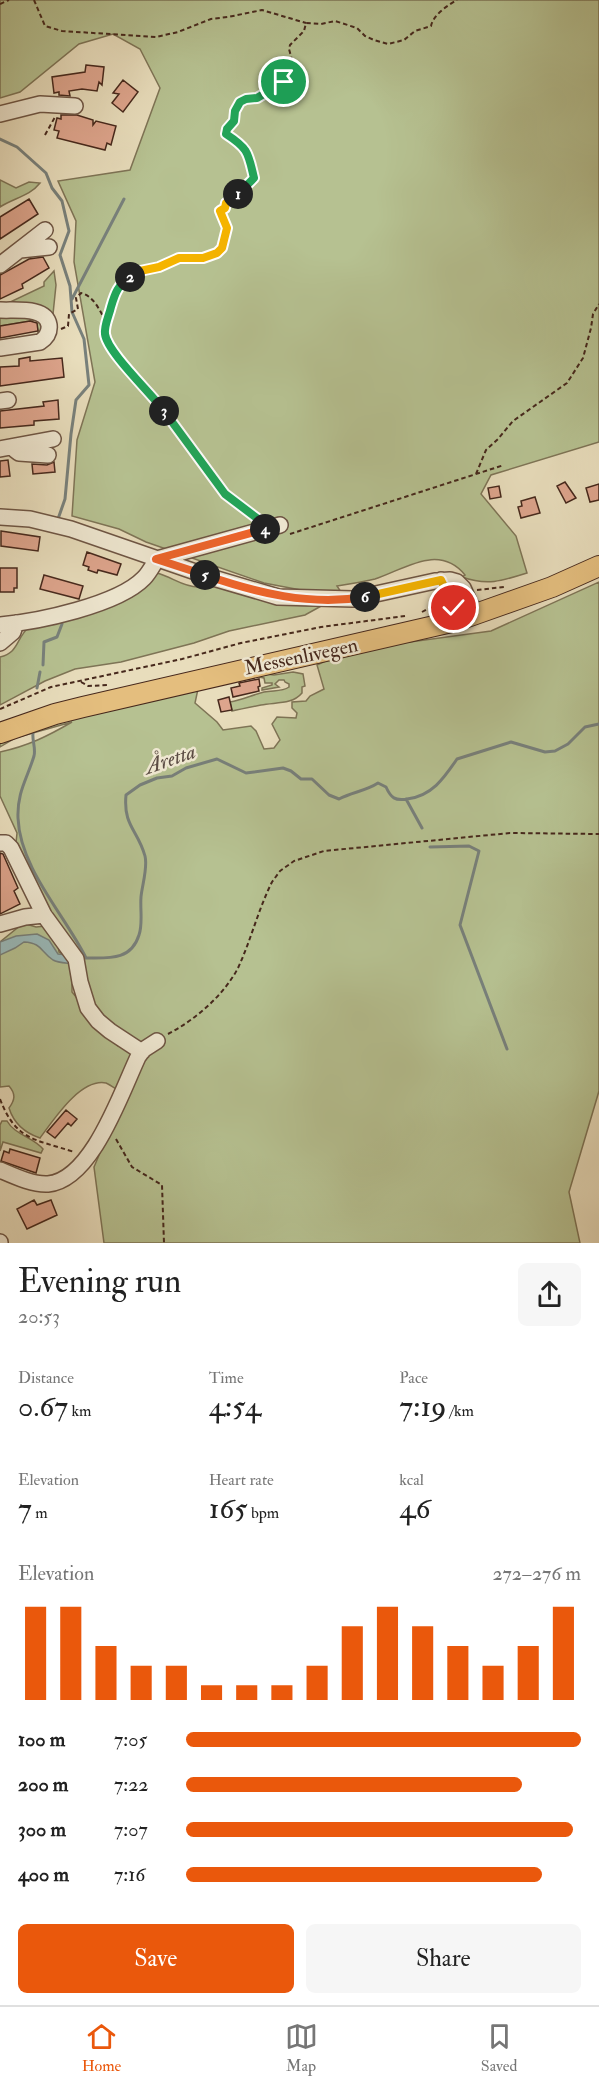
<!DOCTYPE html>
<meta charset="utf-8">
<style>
:root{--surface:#fff;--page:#f6f6f6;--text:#222;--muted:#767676;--line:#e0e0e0;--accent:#ea580c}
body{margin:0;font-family:"IM FELL Double Pica",serif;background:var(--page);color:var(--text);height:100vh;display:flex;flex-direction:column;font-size:22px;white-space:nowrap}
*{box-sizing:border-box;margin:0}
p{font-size:20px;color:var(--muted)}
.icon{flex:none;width:33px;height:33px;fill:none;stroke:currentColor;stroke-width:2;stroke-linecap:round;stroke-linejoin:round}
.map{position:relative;height:1243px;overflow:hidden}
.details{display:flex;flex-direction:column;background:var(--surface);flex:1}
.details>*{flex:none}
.pin{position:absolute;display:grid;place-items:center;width:51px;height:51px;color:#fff;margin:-26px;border:3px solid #fff;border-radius:50%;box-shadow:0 2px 6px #0007}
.km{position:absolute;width:30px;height:30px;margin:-15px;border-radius:50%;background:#222;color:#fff;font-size:16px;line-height:30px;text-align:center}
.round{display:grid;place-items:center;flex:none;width:63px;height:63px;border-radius:9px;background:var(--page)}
.head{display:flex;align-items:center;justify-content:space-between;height:102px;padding:0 18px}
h1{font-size:33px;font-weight:600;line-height:45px}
.figures{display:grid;grid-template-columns:repeat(3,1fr);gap:9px;height:102px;padding:6px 18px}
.figures div{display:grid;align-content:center}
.figures b{font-size:30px;font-weight:600}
.figures small{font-size:16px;font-weight:400}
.figures p{font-size:16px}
.chart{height:168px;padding:12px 18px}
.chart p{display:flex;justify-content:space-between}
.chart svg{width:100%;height:108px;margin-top:6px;stroke:var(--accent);stroke-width:6}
.action{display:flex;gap:12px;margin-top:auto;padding:12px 18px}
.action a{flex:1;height:69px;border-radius:9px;background:var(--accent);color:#fff;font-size:24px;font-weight:600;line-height:69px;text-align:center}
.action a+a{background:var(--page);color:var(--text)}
ul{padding:0 18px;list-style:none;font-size:20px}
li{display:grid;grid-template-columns:96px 72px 1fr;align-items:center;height:45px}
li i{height:15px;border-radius:8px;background:var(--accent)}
.tabs{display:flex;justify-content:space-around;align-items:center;height:84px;border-top:2px solid var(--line);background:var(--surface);font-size:16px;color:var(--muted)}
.tabs a{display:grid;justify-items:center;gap:3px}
.tabs .current{color:var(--accent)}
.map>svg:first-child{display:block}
.green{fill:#b6c191;stroke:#7e7456;stroke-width:1.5}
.water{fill:#9ababa;stroke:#78807b;stroke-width:1.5}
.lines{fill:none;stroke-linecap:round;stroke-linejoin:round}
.stream{stroke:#78807b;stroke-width:3}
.building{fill:#dea58d;stroke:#46281c;stroke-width:1.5}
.minor-casing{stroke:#6e5544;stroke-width:18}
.major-casing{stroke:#46281c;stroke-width:22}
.path{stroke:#46281c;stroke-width:2;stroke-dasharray:4.5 3;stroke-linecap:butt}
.minor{stroke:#f0e9d3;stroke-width:15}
.major{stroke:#e4be7e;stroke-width:20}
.split-1-casing{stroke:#fff;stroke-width:12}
.split-2-casing{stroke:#fff;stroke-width:12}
.split-3-casing{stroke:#fff;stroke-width:12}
.split-4-casing{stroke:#fff;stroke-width:12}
.split-5-casing{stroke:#fff;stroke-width:12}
.split-6-casing{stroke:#fff;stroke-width:12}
.split-7-casing{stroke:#fff;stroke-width:12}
.split-1{stroke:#22a559;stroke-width:8}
.split-2{stroke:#f5b400;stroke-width:8}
.split-3{stroke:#22a559;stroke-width:8}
.split-4{stroke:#22a559;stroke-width:8}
.split-5{stroke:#f0652b;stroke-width:8}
.split-6{stroke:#f0652b;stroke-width:8}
.split-7{stroke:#f5b400;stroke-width:8}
.labels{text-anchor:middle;stroke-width:5;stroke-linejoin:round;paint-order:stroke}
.street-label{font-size:20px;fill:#46281c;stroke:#f0e9d3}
.water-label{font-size:21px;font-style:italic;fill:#5b4c44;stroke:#f0e9d3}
</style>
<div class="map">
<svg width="599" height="1243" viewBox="0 0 599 1243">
<rect width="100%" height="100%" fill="#e8ddbc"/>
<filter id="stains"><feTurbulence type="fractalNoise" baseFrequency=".00333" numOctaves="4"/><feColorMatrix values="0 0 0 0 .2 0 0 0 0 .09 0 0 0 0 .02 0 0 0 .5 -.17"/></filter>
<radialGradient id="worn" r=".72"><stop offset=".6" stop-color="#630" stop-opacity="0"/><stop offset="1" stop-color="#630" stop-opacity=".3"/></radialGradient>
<path class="green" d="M 0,0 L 599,0 L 599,442 L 491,475 L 481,494 L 516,536 L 527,573 C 502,581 487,586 462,577 L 465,575 C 439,543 405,569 375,579 C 363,582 350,584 337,586 L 341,592 L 306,591 L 264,583 L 146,542 L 119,529 L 72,516 L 77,440 L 95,382 L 74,262 L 76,221 L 58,181 L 130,170 L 160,88 L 140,49 L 113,34 L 79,44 L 20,92 L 0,98 Z
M 0,180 L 16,188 L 29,182 L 40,183 C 30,196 14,198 0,207 Z
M 54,271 L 56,285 L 53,314 L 39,307 L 8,303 L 44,286 L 44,282 Z
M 0,313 C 18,313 38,310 46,329 L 39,337 L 36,320 L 0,326 Z
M 157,573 C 172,577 183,587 198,587 L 198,581 C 223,585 246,595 271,602 C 288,606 306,606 323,605 L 305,615 L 229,631 L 194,643 L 121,662 L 75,669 L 45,681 L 0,705 L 0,657 C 19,653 16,638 29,627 Z
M 599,582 L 599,1091 L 569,1192 L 580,1243 L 104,1243 L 94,1167 L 146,1045 L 131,1041 L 102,1021 L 51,923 L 16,843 L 17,833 L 0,796 L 0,752 C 28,746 48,736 72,722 L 15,738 L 0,747 L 0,740 L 28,728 L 198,689 L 195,703 L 217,722 L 223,730 L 251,726 L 256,731 L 264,749 L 274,748 L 280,740 L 272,724 L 277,717 L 296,718 L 297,713 L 292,708 L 292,702 L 306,701 L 310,696 L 324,689 L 317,665 L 340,654 L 405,640 L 410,642 L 491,631 Z
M 293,672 L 303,674 L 305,686 L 302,687 L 302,693 C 292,705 275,702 261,705 C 251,707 241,709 232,711 L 230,702 C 242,700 252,695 264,692 C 273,690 282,692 289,687 L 289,684 L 285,682 L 284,680 L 279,680 L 275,684 L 279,687 L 262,690 L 262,688 L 272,685 L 272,683 L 265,683 L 264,678 L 259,677 L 258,673 L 274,675 Z
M 26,924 L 36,927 L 46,926 L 58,945 L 59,952 L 67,957 L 75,979 L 72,984 L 72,992 L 81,1003 L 91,1024 L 118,1046 L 125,1043 L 138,1048 L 118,1090 C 114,1088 109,1084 106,1083 C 80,1078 53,1121 40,1138 C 25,1133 14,1124 9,1108 C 15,1100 16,1094 9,1086 L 0,1087 L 0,942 L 21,925 Z
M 2,1121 L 7,1121 C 15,1135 33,1137 43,1149 L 41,1153 L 3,1142 L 0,1151 L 0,1125 Z"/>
<path class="water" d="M 37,934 L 49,940 L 58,954 L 68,955 L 73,964 C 67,963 58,963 53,960 C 40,951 42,943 24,942 L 15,948 L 0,955 L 0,942 L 16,936 Z"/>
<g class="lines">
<path class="stream" d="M 0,139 L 17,147 L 46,173 L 52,188 L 62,201 L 69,231 L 60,255 L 70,286 L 72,312 L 84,339 L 89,385 L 76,400 L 71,434 L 65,499 L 58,519
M 72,299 L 124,199
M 43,665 L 44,642 L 57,637 L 62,624
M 37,688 L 40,672
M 33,733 C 32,741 36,748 34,756 C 27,779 17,792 18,818 C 20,869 65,915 86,958 C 108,958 131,961 139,935 C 143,924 140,909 141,897 C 142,885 148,868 145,856 C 138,830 123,826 126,795 L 140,785 L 157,778 L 172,776 L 186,768 L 217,759 L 246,773 L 283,768 L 291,771 L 301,779 L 312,779 L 329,795 L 339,799 C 352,792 366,791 378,783 L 386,787 C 391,798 395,801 407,799 C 432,796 444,778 457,759 L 511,742 L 545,752 L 555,751 L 568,744 L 585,727 L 599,724
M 406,799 L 422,828
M 430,847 L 469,846 L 479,851 L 460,925 L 507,1049"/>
</g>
<path class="building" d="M 86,65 L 104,67 L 102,85 L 99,82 L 97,91 L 82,89 L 69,91 L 70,96 L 59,95 L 59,92 L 54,93 L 52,77 L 85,72 Z
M 123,80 L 138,92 L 123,112 L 112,103 L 119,94 L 113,93 Z
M 61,115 L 77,115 L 93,120 L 93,125 L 96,121 L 116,126 L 111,145 L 107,143 L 105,150 L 57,138 L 59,131 L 54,130 L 57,118 L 61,119 Z
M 29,199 L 38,214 L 0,239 L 0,217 Z
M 43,257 L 49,268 L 22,284 L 23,288 L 0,299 L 0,275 L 29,259 Z
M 30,321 L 37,323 L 38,331 L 0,338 L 0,326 Z
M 30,357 L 30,361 L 62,358 L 64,377 L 0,386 L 0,367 L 19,366 L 19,359 Z
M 58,400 L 59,419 L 34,421 L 34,425 L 0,428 L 0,411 L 44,406 L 43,402 Z
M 8,460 L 10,476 L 0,477 L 0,461 Z
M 54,462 L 55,472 L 33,474 L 32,464 L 47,465 Z
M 565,482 L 576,498 L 566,503 L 557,486 Z
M 599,484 L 599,500 L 590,502 L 586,488 Z
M 499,486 L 501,497 L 490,499 L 488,488 Z
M 535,497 L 540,513 L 521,518 L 518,507 L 522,506 L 521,501 Z
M 1,531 L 40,537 L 38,551 L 1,546 Z
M 87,552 L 121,564 L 117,575 L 98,570 L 97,573 L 88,570 L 89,567 L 83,565 Z
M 0,568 L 17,568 L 17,588 L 14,588 L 14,592 L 0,592 Z
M 44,575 L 83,586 L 79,599 L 40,589 Z
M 259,679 L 260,686 L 258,687 L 259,691 L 233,697 L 231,688 L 240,686 L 239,683 Z
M 229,697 L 232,710 L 221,712 L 218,700 Z
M 0,853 L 3,854 L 18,888 L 14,891 L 20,904 L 0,914 Z
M 66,1110 L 77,1119 L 71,1126 L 68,1123 L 55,1138 L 47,1132 Z
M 10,1149 L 40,1158 L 36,1173 L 1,1161 L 4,1151 L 9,1153 Z
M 34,1200 L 37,1205 L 51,1200 L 57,1215 L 27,1229 L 17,1209 Z"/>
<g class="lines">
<g class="minor-casing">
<path id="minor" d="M 0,114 L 40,104 L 75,106
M 20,250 L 49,247
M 0,265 L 45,230
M 0,310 C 14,311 46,306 49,325 C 50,333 46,338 40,342 L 0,348
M 0,401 L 8,400
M 0,449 L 53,439
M 15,450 L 19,453 L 48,455
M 0,517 L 30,519 L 71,529 L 210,577 L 278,597 L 353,599 L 435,581 L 450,580 L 457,582 L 463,588 L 475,615
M 441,580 L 451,598 L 456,621
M 0,625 C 37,622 118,605 144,578 C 149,573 153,565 157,559 L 280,525
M 0,643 L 13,632 L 16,623
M 0,843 L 6,843 L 11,848 L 44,915 L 76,959 L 80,982 L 88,1008 L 98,1021 L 110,1031 L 142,1052
M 0,924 L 25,917 L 44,915
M 0,1170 C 14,1176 33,1185 48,1184 C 92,1180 121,1093 138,1057 L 143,1050 L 157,1041
M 0,1242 L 0,1243"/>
</g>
<g class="major-casing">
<path id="major" d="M 0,733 L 55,714 L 83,707 L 456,621 L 552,587 L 599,566"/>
</g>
<path class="path" d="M 34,0 L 45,26 L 62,31 L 156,37 L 178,32 L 211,19 L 228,17 L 262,10 L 306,23
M 0,4 L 9,0
M 45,135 L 55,117
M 61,329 L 68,326 L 69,314 L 78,309 L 76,298 L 81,293 C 94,296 100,311 106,322
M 476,474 L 486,450 L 498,439 L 513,421 L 567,383 L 583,358 L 591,328 L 593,314 L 599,304
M 256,518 L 225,494 L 153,397 L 111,349 L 105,335 L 106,322 L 114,293 L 120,284 L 126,280 L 140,271 L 159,267 L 179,258 L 203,258 L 211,256 L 222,248 L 227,227 L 221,211 L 225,208 L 226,203 L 244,189 L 254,178 C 248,153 249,148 226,134 L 227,129 L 234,121 L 235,111 L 240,102 L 246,99 L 257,98 L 277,87 L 287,77 L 292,60 L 289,49 L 290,45 L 304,31 L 306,23 L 321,24 L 335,21 L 357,28 L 365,36 L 374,40 L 388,44 L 404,40 L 415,31 L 431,26 C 433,15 448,5 457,0
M 290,534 L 504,465
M 477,590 L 504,587
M 422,612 L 438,603
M 81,682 L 88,686 L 107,685
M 0,709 L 51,687 L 182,659 L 241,643 L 321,627 L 405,616
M 168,1034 C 195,1020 224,995 238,968 C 251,940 258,910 272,882 L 280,871 L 294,861 L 324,851 L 510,833 L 599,834
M 0,1099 C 16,1141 35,1139 74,1152
M 116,1139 L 132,1167 L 162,1185 L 164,1243"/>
<use href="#minor" class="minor"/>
<use href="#major" class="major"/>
</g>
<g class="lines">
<g class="split-1-casing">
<path id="split-1" d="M 238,194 L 254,178 C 248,153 249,149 226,134 L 227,129 L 234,121 L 235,111 L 240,102 L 246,99 L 257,98 L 284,82"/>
</g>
<g class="split-2-casing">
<path id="split-2" d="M 130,277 L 140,271 L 159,267 L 179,258 L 203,258 L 217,253 L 222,248 L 227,228 L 220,211 L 225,208 L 226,203 L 238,194"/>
</g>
<g class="split-3-casing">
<path id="split-3" d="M 130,277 C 118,285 115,293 111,307 C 109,316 104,325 105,334 C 107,352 152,394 164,411"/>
</g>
<g class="split-4-casing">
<path id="split-4" d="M 164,411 L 225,494 L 270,528 L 265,529"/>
</g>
<g class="split-5-casing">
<path id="split-5" d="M 205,575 L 156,559 L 265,529"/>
</g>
<g class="split-6-casing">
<path id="split-6" d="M 205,575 C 257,593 309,606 365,597"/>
</g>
<g class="split-7-casing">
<path id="split-7" d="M 365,597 L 441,580 L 454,608"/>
</g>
<use href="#split-1" class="split-1"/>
<use href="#split-2" class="split-2"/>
<use href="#split-3" class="split-3"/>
<use href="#split-4" class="split-4"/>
<use href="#split-5" class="split-5"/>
<use href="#split-6" class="split-6"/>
<use href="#split-7" class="split-7"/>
</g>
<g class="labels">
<g class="street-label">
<text transform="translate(301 656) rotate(-12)" y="7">Messenlivegen</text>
</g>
<g class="water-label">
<text transform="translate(170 759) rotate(-19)" y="7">Åretta</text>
</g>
</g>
<rect width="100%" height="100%" filter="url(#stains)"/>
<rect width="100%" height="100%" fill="url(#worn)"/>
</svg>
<div class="pin" style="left:284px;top:82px;background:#1e9e55"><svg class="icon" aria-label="arrive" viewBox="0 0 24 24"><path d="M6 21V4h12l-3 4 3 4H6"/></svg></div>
<div class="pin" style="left:454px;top:608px;background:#d93025"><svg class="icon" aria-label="check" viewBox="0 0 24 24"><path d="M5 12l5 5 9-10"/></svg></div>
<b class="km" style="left:238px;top:194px">1</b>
<b class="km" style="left:130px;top:277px">2</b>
<b class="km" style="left:164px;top:411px">3</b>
<b class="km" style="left:265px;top:529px">4</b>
<b class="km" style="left:205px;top:575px">5</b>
<b class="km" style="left:365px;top:597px">6</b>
</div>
<section class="details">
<div class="head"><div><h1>Evening run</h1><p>20:53</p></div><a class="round"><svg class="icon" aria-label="share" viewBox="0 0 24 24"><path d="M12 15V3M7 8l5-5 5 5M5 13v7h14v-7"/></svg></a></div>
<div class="figures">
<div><p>Distance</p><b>0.67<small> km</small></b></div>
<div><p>Time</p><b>4:54</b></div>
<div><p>Pace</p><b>7:19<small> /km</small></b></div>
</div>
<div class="figures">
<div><p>Elevation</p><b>7<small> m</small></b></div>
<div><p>Heart rate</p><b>165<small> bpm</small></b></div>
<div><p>kcal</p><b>46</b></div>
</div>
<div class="chart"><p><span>Elevation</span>272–276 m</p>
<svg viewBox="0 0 160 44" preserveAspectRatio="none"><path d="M5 44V6M15 44V6M25 44V22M35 44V30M45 44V30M55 44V38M65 44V38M75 44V38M85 44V30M95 44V14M105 44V6M115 44V14M125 44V22M135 44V30M145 44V22M155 44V6"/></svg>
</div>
<ul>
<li><b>100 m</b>7:05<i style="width:100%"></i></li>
<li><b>200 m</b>7:22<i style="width:85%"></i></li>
<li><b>300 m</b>7:07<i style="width:98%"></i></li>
<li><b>400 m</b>7:16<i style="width:90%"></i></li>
</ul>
<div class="action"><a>Save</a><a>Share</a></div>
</section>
<nav class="tabs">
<a class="current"><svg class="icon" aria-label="home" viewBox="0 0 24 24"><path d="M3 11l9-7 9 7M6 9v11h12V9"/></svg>Home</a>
<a><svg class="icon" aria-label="map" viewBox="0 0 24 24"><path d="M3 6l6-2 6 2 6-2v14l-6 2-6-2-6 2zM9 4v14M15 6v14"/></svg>Map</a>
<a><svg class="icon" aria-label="saved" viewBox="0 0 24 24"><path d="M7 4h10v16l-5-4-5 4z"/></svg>Saved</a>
</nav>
